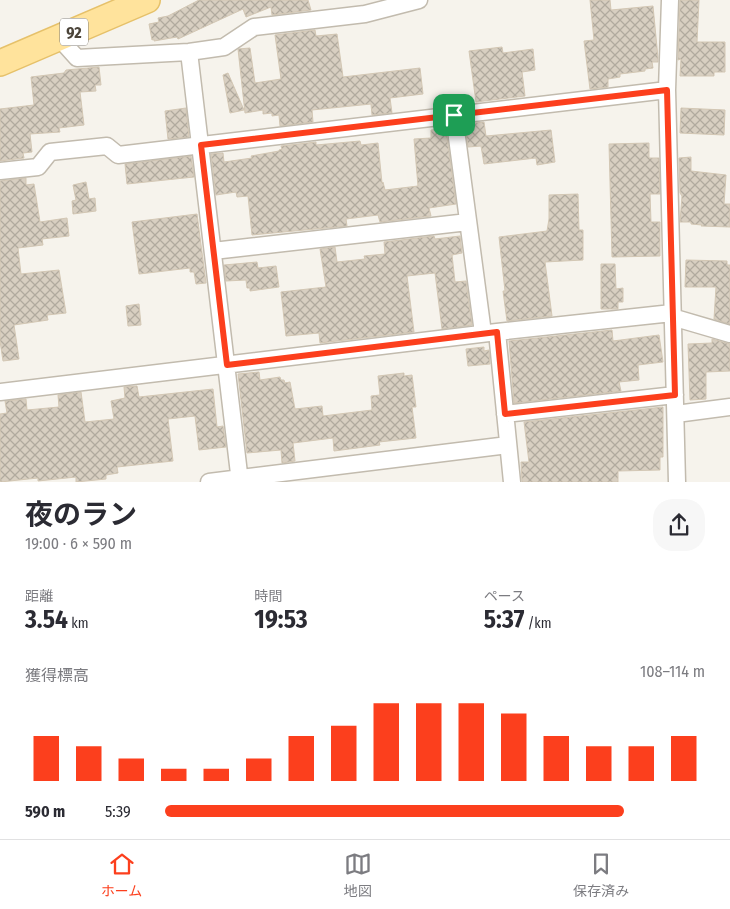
<!DOCTYPE html>
<html lang="ja">
<meta charset="utf-8">
<style>
:root{--surface:#fff;--page:#f7f7f7;--text:#2b2b33;--muted:#7c7c81;--line:#e1e1e2;--accent:#fc3f1d}
body{margin:0;font-family:"Fira Sans Condensed","Noto Sans JP",sans-serif;background:var(--page);color:var(--text);height:100vh;display:flex;flex-direction:column;font-size:19px;white-space:nowrap}
*{box-sizing:border-box;margin:0}
p{font-size:16px;color:var(--muted)}
.icon{flex:none;width:28px;height:28px;fill:none;stroke:currentColor;stroke-width:2;stroke-linecap:round;stroke-linejoin:round}
.map{position:relative;height:482px;overflow:hidden}
.panel{display:flex;flex-direction:column;background:var(--surface);flex:1}
.panel>*{flex:none}
.pin{position:absolute;display:grid;place-items:center;width:42px;height:42px;color:#fff;margin:-21px;border-radius:10px;box-shadow:0 2px 8px #0006}
.round{display:grid;place-items:center;flex:none;width:52px;height:52px;border-radius:20px;background:var(--page)}
.overview{display:flex;align-items:center;justify-content:space-between;height:85px;padding:0 25px}
h1{font-size:28px;font-weight:700;line-height:38px}
.metrics{display:grid;grid-template-columns:repeat(3,1fr);gap:8px;height:85px;padding:5px 25px}
.metrics div{display:grid;align-content:center}
.metrics b{font-size:25px;font-weight:700}
.metrics small{font-size:14px;font-weight:400}
.metrics p{font-size:14px}
.chart{height:140px;padding:10px 25px}
.chart p{display:flex;justify-content:space-between}
.chart svg{width:100%;height:90px;margin-top:5px;stroke:var(--accent);stroke-width:6}
ul{padding:0 25px;list-style:none;font-size:16px}
li{display:grid;grid-template-columns:80px 60px 1fr;align-items:center;height:38px}
li i{height:12px;border-radius:6px;background:var(--accent)}
.tabs{display:flex;justify-content:space-around;align-items:center;height:70px;border-top:1px solid var(--line);background:var(--surface);font-size:14px;color:var(--muted)}
.tabs a{display:grid;justify-items:center;gap:2px}
.tabs .on{color:var(--accent)}
.map>svg:first-child{display:block}
.building{fill:url(#building-cross-hatch);stroke:#d3c7b4}
.lines{fill:none;stroke-linecap:round;stroke-linejoin:round}
.minor-casing{stroke:#c2bbae;stroke-width:19}
.primary-casing{stroke:#e6c16a;stroke-width:28}
.minor{stroke:#fff;stroke-width:16}
.primary{stroke:#ffe39c;stroke-width:25}
.route-casing{stroke:#fff;stroke-width:10}
.route{stroke:#fc3f1d;stroke-width:6}
.labels{text-anchor:middle;stroke-width:4;stroke-linejoin:round;paint-order:stroke}
.shield{fill:#fff;stroke:#817c74;stroke-width:1}
.shield-label{font-size:16px;font-weight:bold;fill:#4b4439}
</style>
<div class="map">
<svg width="730" height="482" viewBox="0 0 730 482">
<defs>
<pattern id="building-cross-hatch" width="8" height="8" patternUnits="userSpaceOnUse" patternTransform="scale(1.25)"><rect width="8" height="8" fill="#d8cfc1"/><path d="M0 0l8 8M0 8l8-8" fill="none" stroke="#b1aa9e"/></pattern>
</defs>
<rect width="100%" height="100%" fill="#f6f3ec"/>
<path class="building" d="M 199,0 L 308,0 L 311,10 L 272,15 L 271,7 L 246,17 L 243,9 L 178,39 L 177,37 L 154,41 L 154,39 L 152,40 L 149,24 L 159,22 L 158,18 L 168,16 Z
M 590,0 L 610,0 L 611,10 L 653,6 L 658,58 L 658,62 L 652,62 L 653,68 L 645,69 L 645,71 L 620,74 L 620,77 L 608,79 L 608,87 L 590,89 L 584,41 L 594,40 Z
M 680,0 L 699,0 L 697,42 L 725,42 L 725,72 L 714,72 L 714,76 L 680,76 L 681,59 L 678,60 Z
M 315,30 L 316,36 L 337,34 L 343,77 L 420,68 L 423,94 L 390,98 L 392,113 L 372,115 L 371,104 L 312,110 L 313,122 L 280,126 L 279,115 L 272,116 L 272,113 L 263,114 L 263,110 L 245,113 L 238,49 L 250,48 L 255,83 L 281,79 L 275,35 Z
M 502,47 L 503,53 L 533,49 L 535,70 L 522,72 L 525,96 L 476,102 L 469,51 Z
M 99,67 L 101,85 L 95,85 L 96,91 L 80,92 L 84,125 L 59,128 L 60,132 L 30,134 L 32,152 L 23,153 L 24,158 L 0,161 L 0,109 L 34,105 L 31,77 L 64,73 L 66,70 Z
M 228,73 L 244,110 L 230,113 L 223,75 Z
M 186,108 L 189,137 L 168,139 L 165,111 Z
M 681,108 L 725,110 L 724,135 L 680,133 Z
M 484,122 L 486,136 L 551,130 L 555,162 L 537,165 L 536,158 L 484,164 L 481,146 L 468,147 L 465,124 Z
M 446,129 L 456,204 L 429,208 L 431,216 L 380,222 L 378,215 L 346,219 L 347,226 L 252,235 L 248,196 L 237,197 L 236,192 L 216,195 L 211,154 L 223,153 L 224,162 L 252,158 L 251,156 L 279,151 L 279,150 L 282,149 L 281,146 L 316,142 L 316,145 L 360,141 L 361,145 L 378,143 L 382,183 L 383,182 L 385,190 L 418,186 L 414,139 L 431,138 L 431,130 Z
M 649,143 L 649,158 L 659,158 L 660,194 L 650,194 L 651,222 L 660,222 L 660,256 L 612,257 L 609,144 Z
M 191,156 L 194,177 L 127,184 L 125,164 Z
M 691,157 L 691,171 L 726,175 L 724,204 L 730,204 L 730,227 L 701,226 L 702,225 L 691,224 L 691,222 L 680,222 L 682,196 L 680,193 L 679,158 Z
M 26,178 L 26,185 L 34,184 L 40,222 L 67,218 L 69,236 L 42,239 L 43,245 L 18,248 L 21,274 L 59,270 L 66,313 L 47,315 L 48,320 L 14,325 L 19,359 L 3,361 L 0,341 L 0,181 Z
M 86,182 L 89,199 L 95,198 L 96,211 L 73,214 L 72,201 L 76,200 L 73,185 Z
M 578,194 L 579,230 L 583,230 L 583,260 L 545,262 L 552,316 L 507,321 L 503,291 L 505,291 L 499,237 L 547,231 L 549,219 L 549,195 Z
M 197,214 L 206,283 L 196,284 L 194,272 L 190,272 L 190,268 L 139,274 L 132,222 Z
M 434,236 L 435,239 L 460,236 L 462,253 L 452,255 L 455,282 L 466,281 L 472,325 L 442,329 L 435,273 L 407,276 L 414,332 L 320,343 L 319,333 L 286,336 L 281,292 L 326,287 L 320,249 L 335,247 L 337,262 L 365,259 L 364,256 L 385,254 L 384,242 Z
M 686,260 L 727,261 L 727,265 L 730,265 L 730,324 L 714,319 L 716,287 L 685,287 Z
M 257,262 L 258,268 L 276,266 L 279,287 L 250,291 L 250,288 L 247,288 L 246,280 L 226,281 L 224,265 Z
M 601,264 L 615,264 L 616,289 L 623,288 L 623,302 L 618,302 L 618,309 L 601,309 Z
M 139,304 L 141,325 L 128,326 L 126,306 Z
M 612,330 L 613,341 L 659,335 L 663,362 L 638,365 L 639,380 L 619,382 L 621,391 L 514,403 L 509,341 Z
M 712,339 L 730,344 L 730,371 L 706,372 L 706,399 L 690,400 L 688,344 L 712,343 Z
M 484,347 L 484,351 L 489,350 L 490,364 L 468,366 L 466,349 Z
M 259,372 L 260,380 L 280,377 L 281,380 L 284,380 L 285,383 L 290,382 L 295,409 L 322,406 L 323,416 L 372,410 L 371,396 L 380,395 L 378,376 L 404,373 L 404,376 L 412,375 L 416,407 L 412,407 L 416,438 L 379,442 L 380,445 L 334,451 L 333,438 L 293,443 L 295,461 L 282,463 L 281,450 L 247,453 L 238,374 Z
M 137,386 L 139,397 L 213,389 L 217,427 L 223,426 L 226,447 L 199,450 L 195,416 L 168,419 L 173,461 L 117,467 L 118,473 L 106,475 L 106,479 L 76,482 L 76,477 L 38,481 L 38,478 L 0,482 L 0,414 L 7,413 L 5,401 L 26,399 L 27,410 L 59,407 L 58,395 L 81,392 L 85,422 L 114,419 L 111,401 L 125,398 L 124,387 Z
M 663,407 L 663,457 L 660,457 L 660,470 L 618,471 L 618,482 L 522,482 L 521,462 L 529,462 L 524,422 Z"/>
<g class="lines">
<g class="minor-casing">
<path id="minor" d="M 670,0 L 667,90 L 677,482
M 59,38 L 77,58 L 189,52 L 224,47 L 254,27 L 365,14 L 419,0
M 189,52 L 240,482
M 454,115 L 483,333
M 0,171 L 38,167 L 50,152 L 107,146 L 118,155 L 667,90
M 213,251 L 468,222
M 672,317 L 730,334
M 497,332 L 512,482
M 0,392 L 497,332 L 672,313
M 505,414 L 675,395
M 676,414 L 730,407
M 209,482 L 508,445"/>
</g>
<g class="primary-casing">
<path id="primary" d="M 0,63 L 147,0"/>
</g>
<use href="#minor" class="minor"/>
<use href="#primary" class="primary"/>
</g>
<g class="lines">
<g class="route-casing">
<path id="route" d="M 667,90 L 675,395 L 505,414 L 497,332 L 227,365 L 201,145 Z"/>
</g>
<use href="#route" class="route"/>
</g>
<g class="labels">
<rect class="shield" x="60" y="18.5" width="28" height="27" rx="4"/>
<g class="shield-label">
<text x="74" y="38">92</text>
</g>
</g>
</svg>
<div class="pin" style="left:454px;top:115px;background:#1e9e55"><svg class="icon" aria-label="arrive" viewBox="0 0 24 24"><path d="M6 21V4h12l-3 4 3 4H6"/></svg></div>
</div>
<section class="panel">
<div class="overview"><div><h1>夜のラン</h1><p>19:00 · 6 × 590 m</p></div><a class="round"><svg class="icon" aria-label="share" viewBox="0 0 24 24"><path d="M12 15V3M7 8l5-5 5 5M5 13v7h14v-7"/></svg></a></div>
<div class="metrics">
<div><p>距離</p><b>3.54<small> km</small></b></div>
<div><p>時間</p><b>19:53</b></div>
<div><p>ペース</p><b>5:37<small> /km</small></b></div>
</div>
<div class="chart"><p><span>獲得標高</span>108–114 m</p>
<svg viewBox="0 0 160 44" preserveAspectRatio="none"><path d="M5 44V22M15 44V27M25 44V33M35 44V38M45 44V38M55 44V33M65 44V22M75 44V17M85 44V6M95 44V6M105 44V6M115 44V11M125 44V22M135 44V27M145 44V27M155 44V22"/></svg>
</div>
<ul>
<li><b>590 m</b>5:39<i style="width:85%"></i></li>
</ul>
</section>
<nav class="tabs">
<a class="on"><svg class="icon" aria-label="home" viewBox="0 0 24 24"><path d="M3 11l9-7 9 7M6 9v11h12V9"/></svg>ホーム</a>
<a><svg class="icon" aria-label="map" viewBox="0 0 24 24"><path d="M3 6l6-2 6 2 6-2v14l-6 2-6-2-6 2zM9 4v14M15 6v14"/></svg>地図</a>
<a><svg class="icon" aria-label="saved" viewBox="0 0 24 24"><path d="M7 4h10v16l-5-4-5 4z"/></svg>保存済み</a>
</nav>
